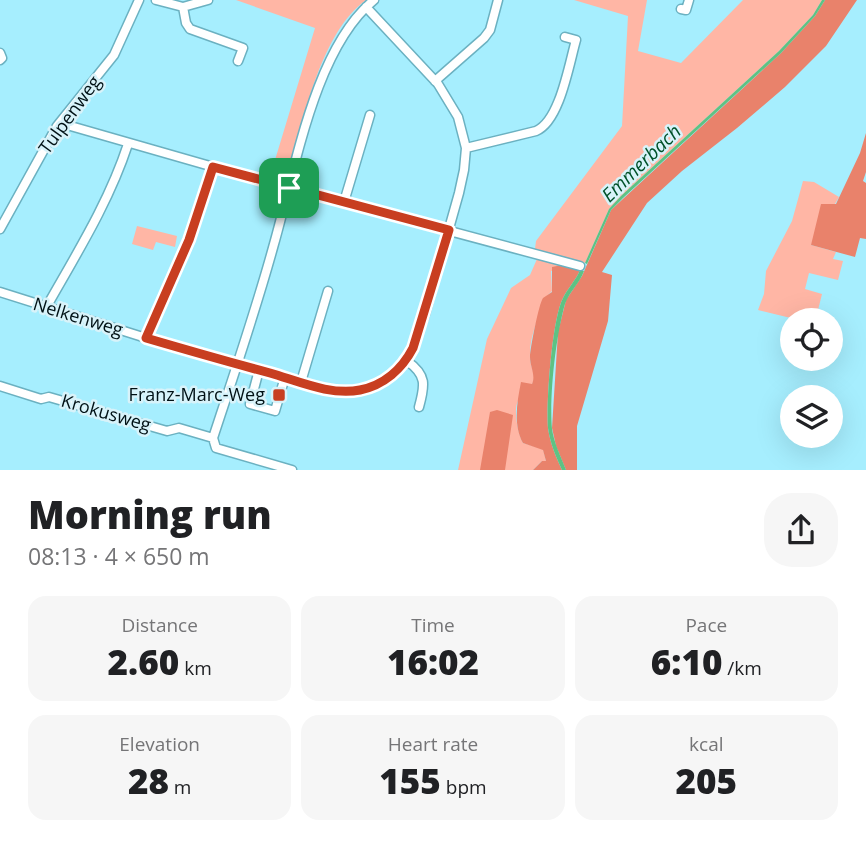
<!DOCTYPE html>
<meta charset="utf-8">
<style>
:root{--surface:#fff;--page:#f6f6f6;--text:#202124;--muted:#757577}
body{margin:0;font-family:"Open Sans",sans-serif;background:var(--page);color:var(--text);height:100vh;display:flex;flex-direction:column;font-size:26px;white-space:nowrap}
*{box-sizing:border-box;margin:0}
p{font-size:23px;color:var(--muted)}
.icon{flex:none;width:38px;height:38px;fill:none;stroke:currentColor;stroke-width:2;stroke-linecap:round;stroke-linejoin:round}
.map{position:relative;height:470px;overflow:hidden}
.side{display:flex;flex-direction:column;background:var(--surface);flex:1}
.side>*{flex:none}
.fabs{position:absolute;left:780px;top:308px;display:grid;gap:14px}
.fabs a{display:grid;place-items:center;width:63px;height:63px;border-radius:50%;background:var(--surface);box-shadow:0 7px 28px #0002;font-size:35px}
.pin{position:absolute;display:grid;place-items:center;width:60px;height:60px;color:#fff;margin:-30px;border-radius:14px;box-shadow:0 4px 10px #0006}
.round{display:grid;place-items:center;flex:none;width:74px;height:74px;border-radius:28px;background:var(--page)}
.headline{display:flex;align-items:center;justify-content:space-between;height:119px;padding:0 28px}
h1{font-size:38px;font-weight:800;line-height:52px}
.stats{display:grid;grid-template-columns:repeat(3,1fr);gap:10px;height:119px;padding:7px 28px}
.stats div{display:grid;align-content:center;border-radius:18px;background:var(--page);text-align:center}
.stats b{font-size:35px;font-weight:800}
.stats small{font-size:19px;font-weight:400}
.stats p{font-size:19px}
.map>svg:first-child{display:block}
.green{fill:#ffb6a5}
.forest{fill:#e9826b}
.water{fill:#5fc283}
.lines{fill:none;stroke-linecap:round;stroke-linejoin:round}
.street-casing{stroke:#6bb1c1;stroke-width:11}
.street{stroke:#fff;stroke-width:8}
.route-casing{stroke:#fff;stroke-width:14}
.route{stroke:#c83e20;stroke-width:9}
.poi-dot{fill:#c83e20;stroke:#d8f3fa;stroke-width:2.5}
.labels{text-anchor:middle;stroke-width:5;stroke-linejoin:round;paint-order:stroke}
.street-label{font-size:18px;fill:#001115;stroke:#d8f3fa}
.poi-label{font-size:18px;fill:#001115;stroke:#d8f3fa;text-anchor:end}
.water-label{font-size:19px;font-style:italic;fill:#005129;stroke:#d8f3fa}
</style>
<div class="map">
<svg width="866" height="470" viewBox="0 0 866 470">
<rect width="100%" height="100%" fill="#a6eefe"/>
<path class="green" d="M 236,0 L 366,0 C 321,32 303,120 289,171 L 281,179 L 272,175 L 275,160 L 315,28 Z
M 574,0 L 647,0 L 638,51 L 681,63 L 743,0 L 822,0 L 813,15 L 779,51 L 621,196 L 609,209 L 585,263 L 535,249 L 536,241 L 622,126 L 628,16 Z
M 803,181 L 814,182 L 839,197 L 811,245 L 836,252 L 833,259 L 843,261 L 838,280 L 809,273 L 805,289 L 822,294 L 816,318 L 826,320 L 799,320 L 758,310 L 764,294 L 766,271 L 792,221 Z
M 137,226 L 177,236 L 175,247 L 156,242 L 153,250 L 132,244 Z
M 537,259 L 550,260 L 570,266 L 551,271 L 552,291 L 547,296 C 539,316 529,336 530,358 C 530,365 535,373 534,379 C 533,388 521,393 518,401 C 513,410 518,434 523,443 L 543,449 L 546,461 L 542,461 L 533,470 L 458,470 L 487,339 L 511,288 L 530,275 Z"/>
<path class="forest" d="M 825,0 L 857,0 L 826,46 L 785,87 L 737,128 L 682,171 L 647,203 L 602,272 L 612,275 L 608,321 L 577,426 L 577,470 L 566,470 L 556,446 L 552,428 L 558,332 L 566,300 L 582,276 L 611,210 L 781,53 L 815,16 Z
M 866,133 L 866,172 L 863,181 L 866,183 L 866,239 L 860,238 L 855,257 L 811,245 L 821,204 L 836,204 L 860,153 Z
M 562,265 L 580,270 C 576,280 568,288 563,298 C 552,319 546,403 548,428 C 550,443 556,457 562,470 L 533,470 L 542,461 L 546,461 L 543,450 L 523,443 C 513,425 517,402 521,382 L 532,384 C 536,375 530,367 530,357 C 530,349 539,303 543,298 C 546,296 549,294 552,292 L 552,267 Z
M 497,410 L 513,415 L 505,470 L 480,470 L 490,412 Z"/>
<path class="water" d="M 822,0 L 825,0 L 815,16 L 781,53 L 623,198 L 611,210 L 587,264 L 585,263 L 609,209 L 621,196 L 779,51 L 813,15 Z
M 580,270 L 584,271 C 580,283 569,292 565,304 C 556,335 549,396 552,429 C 554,443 561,457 566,470 L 562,470 C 556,457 550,443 548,428 C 546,403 552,319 563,298 C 568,288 576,280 580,270 Z"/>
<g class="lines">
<g class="street-casing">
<path id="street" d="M 156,0 L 183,7 L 208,0
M 183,7 L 186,23 L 190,29 L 243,48 L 238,61
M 681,9 L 686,10 L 689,0
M 0,53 L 2,58 L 0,60
M 435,81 L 484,38 L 490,30 L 498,0
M 60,123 L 252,178 L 580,266
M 466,148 L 536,131 C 560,121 569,64 576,40 L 565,37
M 344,202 L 370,115
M 0,229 L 57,126 L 114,55 L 139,0
M 0,292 L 146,338 L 325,389 L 358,391 L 381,383 L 394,373 L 407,361 L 425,314 L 459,193 L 464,170 L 466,148 L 458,117 L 438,84 L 366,7
M 47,306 C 77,253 109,202 128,144
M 146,338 L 189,240 L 213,167
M 407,361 C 427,375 425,385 419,407
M 259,370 L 250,404 L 275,411 L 285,377
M 301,382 L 328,291
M 0,386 L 41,399 L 49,397 L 167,431 L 179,428 L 213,438
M 292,470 L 216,448 L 213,438 C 234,374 256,310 274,244 C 295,171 314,49 374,0"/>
</g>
<use href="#street" class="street"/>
</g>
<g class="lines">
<g class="route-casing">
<path id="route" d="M 213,167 L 449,230 L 413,348 C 402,369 384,385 360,390 C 331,396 298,381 270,373 C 229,362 187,350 146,338 L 189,240 Z"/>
</g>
<use href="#route" class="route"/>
</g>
<rect class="poi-dot" x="272" y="388" width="14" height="14" rx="3.5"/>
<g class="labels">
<g class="street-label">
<text transform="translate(70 115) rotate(-54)" y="6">Tulpenweg</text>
<text transform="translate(78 317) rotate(17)" y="6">Nelkenweg</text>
<text transform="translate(106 413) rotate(16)" y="6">Krokusweg</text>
</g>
<g class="poi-label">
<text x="265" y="401">Franz-Marc-Weg</text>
</g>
<g class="water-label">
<text transform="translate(641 163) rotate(-44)" y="7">Emmerbach</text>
</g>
</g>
</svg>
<div class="fabs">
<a><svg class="icon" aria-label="locate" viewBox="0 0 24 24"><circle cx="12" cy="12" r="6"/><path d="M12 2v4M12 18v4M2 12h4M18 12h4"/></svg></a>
<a><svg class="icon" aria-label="layers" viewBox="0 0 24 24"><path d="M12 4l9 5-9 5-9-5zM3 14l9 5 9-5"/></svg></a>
</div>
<div class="pin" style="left:289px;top:188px;background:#1e9e55"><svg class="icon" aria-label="arrive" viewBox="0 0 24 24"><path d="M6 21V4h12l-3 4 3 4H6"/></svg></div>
</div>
<section class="side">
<div class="headline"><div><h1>Morning run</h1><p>08:13 · 4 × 650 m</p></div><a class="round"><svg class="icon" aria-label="share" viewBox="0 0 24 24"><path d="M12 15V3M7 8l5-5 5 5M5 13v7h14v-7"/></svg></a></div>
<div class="stats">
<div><p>Distance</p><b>2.60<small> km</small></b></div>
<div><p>Time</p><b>16:02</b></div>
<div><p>Pace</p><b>6:10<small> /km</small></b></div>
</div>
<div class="stats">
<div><p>Elevation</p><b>28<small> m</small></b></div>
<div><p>Heart rate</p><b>155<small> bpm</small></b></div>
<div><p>kcal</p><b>205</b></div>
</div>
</section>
